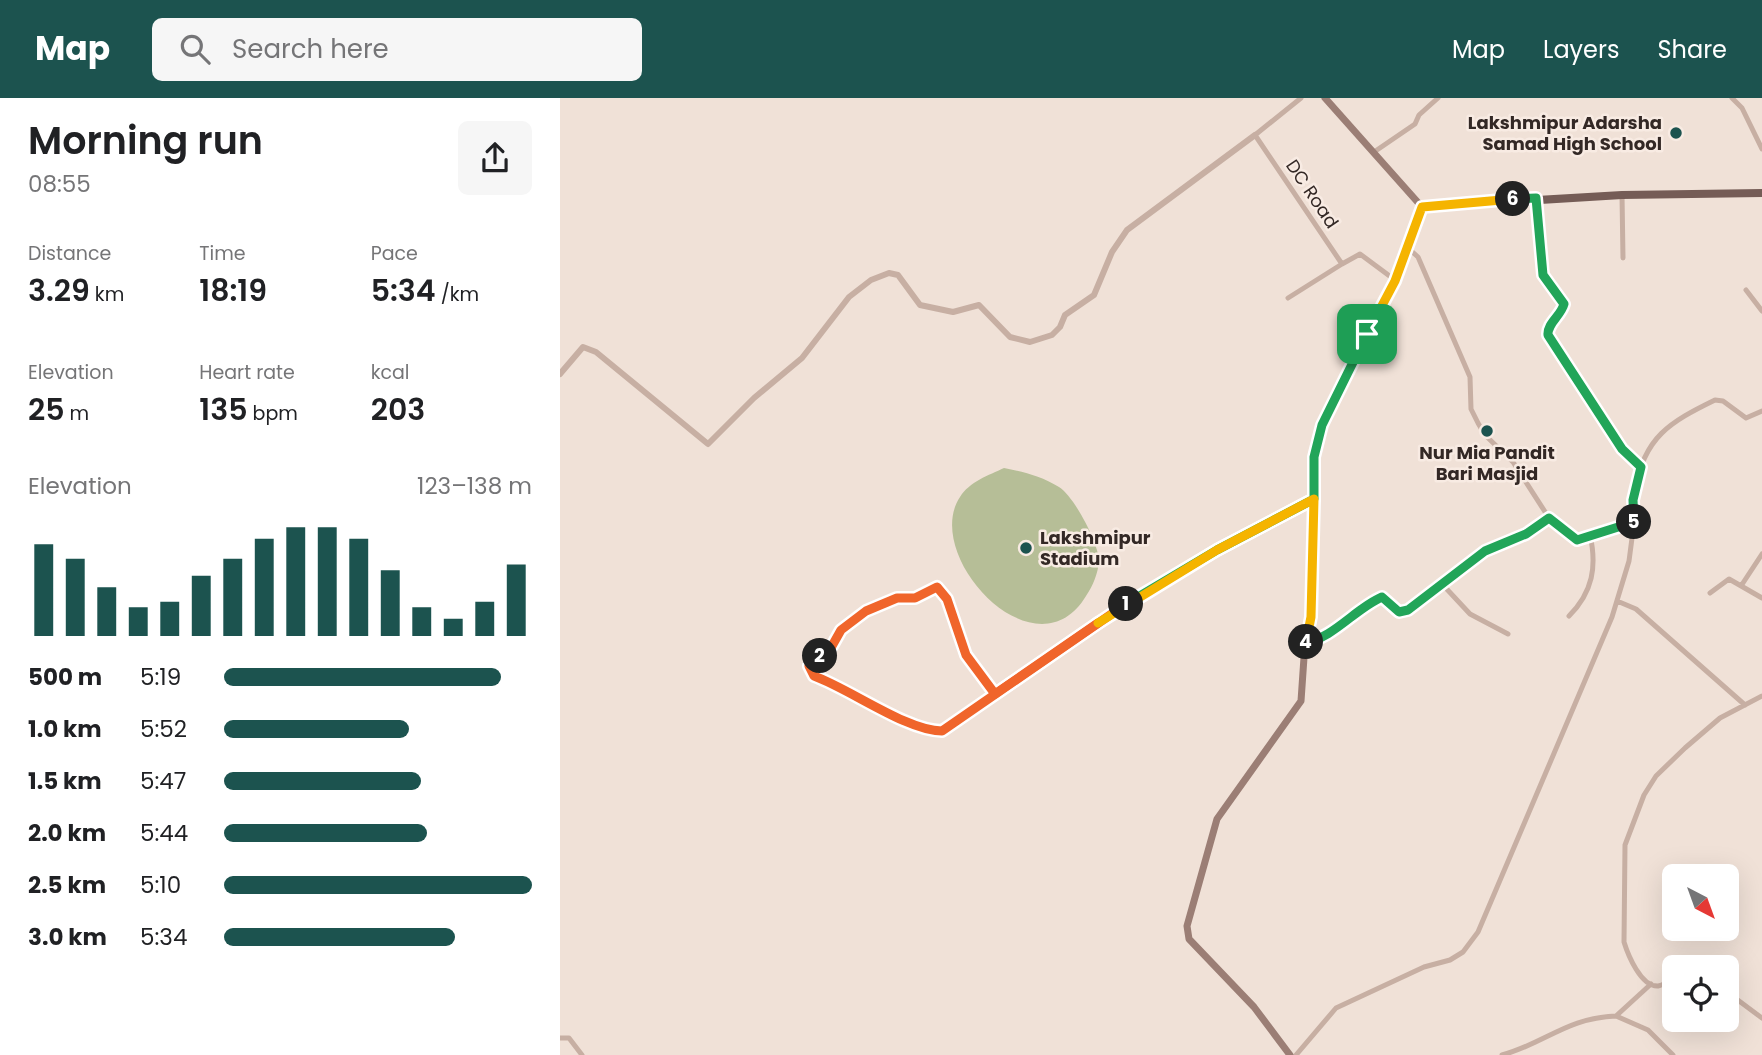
<!DOCTYPE html>
<meta charset="utf-8">
<style>
:root{--surface:#fff;--page:#f6f6f6;--text:#202124;--muted:#757577;--accent:#1c534f}
body{margin:0;font-family:Poppins,sans-serif;background:var(--page);color:var(--text);height:100vh;display:flex;flex-direction:column;font-size:26px;white-space:nowrap}
*{box-sizing:border-box;margin:0}
p{font-size:23px;color:var(--muted)}
.icon{flex:none;width:38px;height:38px;fill:none;stroke:currentColor;stroke-width:2;stroke-linecap:round;stroke-linejoin:round}
.map{position:relative;flex:1;overflow:hidden}
.side{display:flex;flex-direction:column;background:var(--surface);width:560px}
.side>*{flex:none}
.needle{width:46px;rotate:139deg}
.controls{position:absolute;left:1102px;top:766px;display:grid;gap:14px}
.controls a{display:grid;place-items:center;width:77px;height:77px;border-radius:10px;background:var(--surface);box-shadow:0 7px 28px #0002;font-size:35px}
.pin{position:absolute;display:grid;place-items:center;width:60px;height:60px;color:#fff;margin:-30px;border-radius:14px;box-shadow:0 4px 10px #0006}
.km{position:absolute;width:35px;height:35px;margin:-18px;border-radius:50%;background:#222;color:#fff;font-size:19px;line-height:35px;text-align:center}
.round{display:grid;place-items:center;flex:none;width:74px;height:74px;border-radius:10px;background:var(--page)}
.head{display:flex;align-items:center;justify-content:space-between;height:119px;padding:0 28px}
h1{font-size:38px;font-weight:600;line-height:52px}
.metrics{display:grid;grid-template-columns:repeat(3,1fr);gap:10px;height:119px;padding:7px 28px}
.metrics div{display:grid;align-content:center}
.metrics b{font-size:30px;font-weight:600}
.metrics small{font-size:19px;font-weight:400}
.metrics p{font-size:19px}
.chart{height:196px;padding:14px 28px}
.chart p{display:flex;justify-content:space-between}
.chart svg{width:100%;height:126px;margin-top:7px;stroke:var(--accent);stroke-width:6}
ul{padding:0 28px;list-style:none;font-size:23px}
li{display:grid;grid-template-columns:112px 84px 1fr;align-items:center;height:52px}
li i{height:18px;border-radius:9px;background:var(--accent)}
header{display:flex;align-items:center;gap:42px;box-sizing:border-box;height:98px;padding:0 35px;background:var(--accent);color:#fff}
header strong{font-size:33px}
nav{display:flex;gap:38px;margin-inline-start:auto;font-size:24px}
.search{width:490px;height:63px;background:var(--page);display:flex;align-items:center;gap:18px;box-sizing:border-box;padding:0 24px;border-radius:10px;color:var(--muted);font-size:26px}
main{display:flex;flex:1;min-height:0}
.map>svg:first-child{display:block}
.green{fill:#b6be97}
.lines{fill:none;stroke-linecap:round;stroke-linejoin:round}
.pedestrian{stroke:#c7afa3;stroke-width:3.5}
.minor{stroke:#c7afa3;stroke-width:5}
.tertiary{stroke:#c7afa3;stroke-width:6}
.secondary{stroke:#9b7e75;stroke-width:7}
.primary{stroke:#755c56;stroke-width:8}
.split-1-casing{stroke:#fff;stroke-width:14}
.split-2-casing{stroke:#fff;stroke-width:14}
.split-3-casing{stroke:#fff;stroke-width:14}
.split-4-casing{stroke:#fff;stroke-width:14}
.split-5-casing{stroke:#fff;stroke-width:14}
.split-6-casing{stroke:#fff;stroke-width:14}
.split-7-casing{stroke:#fff;stroke-width:14}
.split-1{stroke:#22a559;stroke-width:9}
.split-2{stroke:#f0652b;stroke-width:9}
.split-3{stroke:#f0652b;stroke-width:9}
.split-4{stroke:#f5b400;stroke-width:9}
.split-5{stroke:#22a559;stroke-width:9}
.split-6{stroke:#22a559;stroke-width:9}
.split-7{stroke:#f5b400;stroke-width:9}
.poi-dot{fill:#1c534f;stroke:#f8ebe3;stroke-width:2.5}
.labels{text-anchor:middle;stroke-width:5;stroke-linejoin:round;paint-order:stroke}
.poi-label{font-size:18px;font-weight:bold;fill:#332825;stroke:#f8ebe3;text-anchor:end}
.street-label{font-size:18px;fill:#332825;stroke:#f8ebe3}
</style>
<header>
<strong>Map</strong>
<div class="search"><svg class="icon" aria-label="search" viewBox="0 0 24 24"><circle cx="10" cy="10" r="6"/><path d="M15 15l6 6"/></svg>Search here</div>
<nav><a>Map</a><a>Layers</a><a>Share</a></nav>
</header>
<main>
<section class="side">
<div class="head"><div><h1>Morning run</h1><p>08:55</p></div><a class="round"><svg class="icon" aria-label="share" viewBox="0 0 24 24"><path d="M12 15V3M7 8l5-5 5 5M5 13v7h14v-7"/></svg></a></div>
<div class="metrics">
<div><p>Distance</p><b>3.29<small> km</small></b></div>
<div><p>Time</p><b>18:19</b></div>
<div><p>Pace</p><b>5:34<small> /km</small></b></div>
</div>
<div class="metrics">
<div><p>Elevation</p><b>25<small> m</small></b></div>
<div><p>Heart rate</p><b>135<small> bpm</small></b></div>
<div><p>kcal</p><b>203</b></div>
</div>
<div class="chart"><p><span>Elevation</span>123–138 m</p>
<svg viewBox="0 0 160 44" preserveAspectRatio="none"><path d="M5 44V12M15 44V17M25 44V27M35 44V34M45 44V32M55 44V23M65 44V17M75 44V10M85 44V6M95 44V6M105 44V10M115 44V21M125 44V34M135 44V38M145 44V32M155 44V19"/></svg>
</div>
<ul>
<li><b>500 m</b>5:19<i style="width:90%"></i></li>
<li><b>1.0 km</b>5:52<i style="width:60%"></i></li>
<li><b>1.5 km</b>5:47<i style="width:64%"></i></li>
<li><b>2.0 km</b>5:44<i style="width:66%"></i></li>
<li><b>2.5 km</b>5:10<i style="width:100%"></i></li>
<li><b>3.0 km</b>5:34<i style="width:75%"></i></li>
</ul>
</section>
<div class="map">
<svg width="1202" height="957" viewBox="0 0 1202 957">
<rect width="100%" height="100%" fill="#f0e1d7"/>
<path class="green" d="M 444,370 C 464,374 481,378 499,389 C 514,398 539,446 539,463 C 538,475 533,488 526,498 C 476,581 361,458 400,399 C 409,384 429,377 444,370 Z"/>
<g class="lines">
<path class="pedestrian" d="M 993,192 L 1004,206 L 988,231 L 988,237 L 1062,351 L 1080,369"/>
<path class="minor" d="M 741,0 L 695,37 L 782,166 L 800,156 L 835,182
M 1172,0 L 1182,10 L 1202,51
M 814,54 L 855,26 L 859,17 L 878,0
M 1062,97 L 1063,160
M 976,100 L 983,177 L 993,192
M 847,149 L 858,159 L 910,279 L 911,311 L 918,325 L 925,337 L 953,364 L 989,420
M 1186,192 L 1202,213
M 728,200 L 782,166
M 883,487 L 910,516 L 948,536
M 1181,488 L 1202,456
M 1150,495 L 1169,481 L 1202,500
M 1057,503 L 1076,511 L 1185,607
M 1009,518 C 1033,494 1037,468 1030,437
M 745,545 L 772,533 L 809,504 L 822,499 L 839,514 L 848,512 L 925,453 L 966,436 L 989,420 L 1017,442 L 1074,425 C 1076,413 1073,403 1075,392 C 1084,339 1110,324 1155,302 L 1163,303 L 1186,320 L 1202,313
M 435,596 L 406,557 L 386,501 L 377,489 L 370,490 L 355,500 L 337,500 L 306,513 L 281,532 L 272,548 L 257,559 L 249,571 C 255,582 271,582 282,588 C 313,603 346,633 382,633 L 574,500 L 754,401
M 1115,882 C 1110,883 1103,887 1098,888 C 1081,889 1068,857 1064,844 L 1065,747 L 1084,697 L 1096,678 L 1125,650 L 1160,620 L 1202,598
M 1167,894 L 1202,920
M 1056,918 L 1088,932 L 1113,957
M 0,940 L 9,940 L 22,957
M 736,957 L 776,910 L 864,869 L 890,862 L 903,854 L 918,834 L 1052,519 L 1069,463 L 1074,425
M 942,957 C 986,945 1006,920 1056,918 L 1091,886"/>
<path class="tertiary" d="M 0,276 L 23,249 L 36,254 L 148,346 L 194,300 L 242,260 L 289,199 L 311,182 L 329,175 L 338,177 L 360,207 L 393,214 L 419,207 L 450,239 L 470,244 L 492,237 L 500,229 L 505,217 L 534,197 L 552,154 L 567,132 L 695,37"/>
<path class="secondary" d="M 730,957 L 694,909 L 629,841 L 627,828 L 657,721 L 741,603 L 745,545 L 751,519 L 754,359 L 762,327 L 835,182 L 862,109 L 765,0"/>
<path class="primary" d="M 862,109 L 1062,97 L 1202,95"/>
</g>
<g class="lines">
<g class="split-1-casing">
<path id="split-1" d="M 566,506 L 657,452 L 754,401 L 754,359 L 762,327 L 807,236"/>
</g>
<g class="split-2-casing">
<path id="split-2" d="M 260,558 L 249,568 L 254,578 C 290,591 347,633 382,633 L 566,506"/>
</g>
<g class="split-3-casing">
<path id="split-3" d="M 260,558 L 272,548 L 281,532 L 306,513 L 337,500 L 355,500 L 377,489 L 387,501 L 406,557 L 435,596 L 538,525"/>
</g>
<g class="split-4-casing">
<path id="split-4" d="M 538,525 L 657,452 L 754,401 L 751,519 L 746,544"/>
</g>
<g class="split-5-casing">
<path id="split-5" d="M 746,544 C 772,541 796,510 822,499 L 839,514 L 848,512 L 925,453 L 966,436 L 989,420 L 1017,442 L 1074,424"/>
</g>
<g class="split-6-casing">
<path id="split-6" d="M 953,101 L 976,100 L 983,177 L 1004,206 C 1001,218 987,225 988,237 L 1062,351 L 1081,369 L 1073,402 L 1074,424"/>
</g>
<g class="split-7-casing">
<path id="split-7" d="M 807,236 L 835,183 L 862,109 L 953,101"/>
</g>
<use href="#split-1" class="split-1"/>
<use href="#split-2" class="split-2"/>
<use href="#split-3" class="split-3"/>
<use href="#split-4" class="split-4"/>
<use href="#split-5" class="split-5"/>
<use href="#split-6" class="split-6"/>
<use href="#split-7" class="split-7"/>
</g>
<g class="poi-dot">
<circle cx="1116" cy="35" r="7"/>
<circle cx="927" cy="333" r="7"/>
<circle cx="466" cy="450" r="7"/>
</g>
<g class="labels">
<g class="poi-label">
<text x="1102" y="31">Lakshmipur Adarsha<tspan x="1102" dy="21">Samad High School</tspan></text>
<text x="927" y="361" text-anchor="middle">Nur Mia Pandit<tspan x="927" dy="21">Bari Masjid</tspan></text>
<text x="480" y="446" text-anchor="start">Lakshmipur<tspan x="480" dy="21">Stadium</tspan></text>
</g>
<g class="street-label">
<text transform="translate(752 96) rotate(56)" y="6">DC Road</text>
</g>
</g>
</svg>
<div class="controls">
<a><svg class="needle" viewBox="-14 -14 28 28"><path d="M0-13l5 13h-10z" fill="#e53935"/><path d="M0 13l5-13h-10z" fill="#757577"/></svg></a>
<a><svg class="icon" aria-label="locate" viewBox="0 0 24 24"><circle cx="12" cy="12" r="6"/><path d="M12 2v4M12 18v4M2 12h4M18 12h4"/></svg></a>
</div>
<div class="pin" style="left:807px;top:236px;background:#1e9e55"><svg class="icon" aria-label="arrive" viewBox="0 0 24 24"><path d="M6 21V4h12l-3 4 3 4H6"/></svg></div>
<b class="km" style="left:566px;top:506px">1</b>
<b class="km" style="left:260px;top:558px">2</b>
<b class="km" style="left:746px;top:544px">4</b>
<b class="km" style="left:1074px;top:424px">5</b>
<b class="km" style="left:953px;top:101px">6</b>
</div>
</main>
